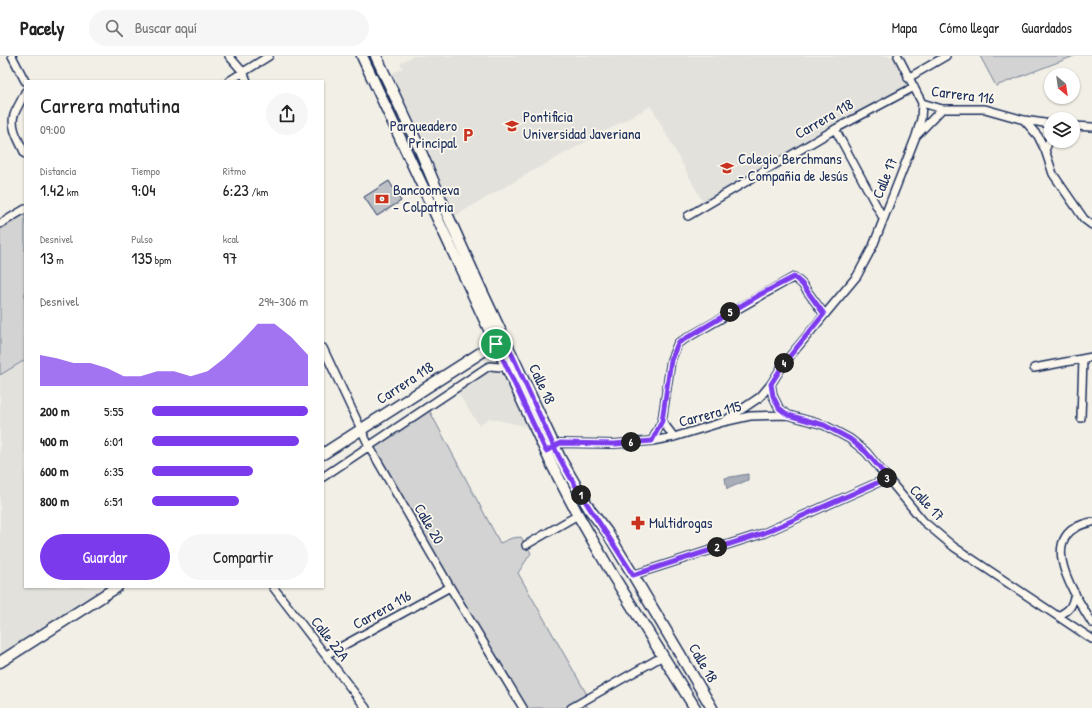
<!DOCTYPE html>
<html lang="es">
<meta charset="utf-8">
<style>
:root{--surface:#fff;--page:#f6f6f6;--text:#222;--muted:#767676;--line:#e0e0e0;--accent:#7c3aed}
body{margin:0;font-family:"Patrick Hand",sans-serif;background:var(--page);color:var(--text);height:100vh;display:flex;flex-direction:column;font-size:15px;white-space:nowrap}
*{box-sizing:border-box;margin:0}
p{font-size:13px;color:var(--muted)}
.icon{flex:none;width:22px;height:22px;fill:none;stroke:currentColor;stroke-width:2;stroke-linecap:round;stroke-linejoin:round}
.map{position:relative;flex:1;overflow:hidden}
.sheet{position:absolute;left:24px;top:24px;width:300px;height:508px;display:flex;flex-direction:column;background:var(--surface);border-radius:0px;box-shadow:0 1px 3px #0004}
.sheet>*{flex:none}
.needle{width:26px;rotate:151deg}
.tools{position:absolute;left:1044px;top:12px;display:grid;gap:8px}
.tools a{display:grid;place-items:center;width:36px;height:36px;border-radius:50%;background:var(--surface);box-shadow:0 1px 3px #0004;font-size:20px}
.pin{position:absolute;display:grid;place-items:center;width:34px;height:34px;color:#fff;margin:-17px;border:2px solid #fff;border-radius:50%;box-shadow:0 1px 4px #0007}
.km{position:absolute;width:20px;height:20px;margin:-10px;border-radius:50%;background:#222;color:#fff;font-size:11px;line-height:20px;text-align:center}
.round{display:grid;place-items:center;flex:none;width:42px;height:42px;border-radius:21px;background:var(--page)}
.overview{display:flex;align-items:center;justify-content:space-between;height:68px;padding:0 16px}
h1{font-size:22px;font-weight:600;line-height:30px}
.figures{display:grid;grid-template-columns:repeat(3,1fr);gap:6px;height:68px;padding:4px 16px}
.figures div{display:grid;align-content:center}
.figures b{font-size:17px;font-weight:600}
.figures small{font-size:11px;font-weight:400}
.figures p{font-size:11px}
.chart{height:112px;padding:8px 16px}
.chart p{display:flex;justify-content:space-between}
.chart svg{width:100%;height:72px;margin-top:4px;fill:var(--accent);opacity:.7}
.cta{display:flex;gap:8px;margin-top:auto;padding:8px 16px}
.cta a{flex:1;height:46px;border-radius:24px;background:var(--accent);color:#fff;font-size:16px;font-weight:600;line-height:46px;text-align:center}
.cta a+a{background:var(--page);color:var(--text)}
ul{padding:0 16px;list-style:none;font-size:13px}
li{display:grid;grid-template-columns:64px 48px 1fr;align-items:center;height:30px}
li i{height:10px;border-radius:5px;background:var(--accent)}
header{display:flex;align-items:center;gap:24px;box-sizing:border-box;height:56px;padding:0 20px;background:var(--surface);border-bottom:1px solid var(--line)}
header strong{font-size:19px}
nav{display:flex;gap:22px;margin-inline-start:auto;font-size:14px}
.search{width:280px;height:36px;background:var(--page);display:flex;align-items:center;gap:10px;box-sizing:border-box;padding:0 14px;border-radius:22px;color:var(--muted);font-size:15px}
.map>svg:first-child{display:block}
.built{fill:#e2e1dc}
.green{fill:#d2d3d2;stroke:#768198}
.water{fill:#a9adb7;stroke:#707b93}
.building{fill:#bdc0c4;stroke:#1b2f5e}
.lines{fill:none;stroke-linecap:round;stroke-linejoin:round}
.street-casing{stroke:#1b2f5e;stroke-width:10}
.secondary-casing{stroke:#1b2f5e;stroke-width:13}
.street{stroke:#fbf7ec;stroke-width:7}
.secondary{stroke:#fbf7ec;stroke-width:10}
.route-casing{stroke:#fff;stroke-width:8}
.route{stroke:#7c3aed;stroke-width:5}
.labels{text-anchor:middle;stroke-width:3.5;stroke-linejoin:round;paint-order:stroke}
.street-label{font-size:15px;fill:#1b2f5e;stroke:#fbf7ec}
.poi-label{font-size:15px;fill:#1b2f5e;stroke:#fbf7ec;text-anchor:start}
</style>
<header>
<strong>Pacely</strong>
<div class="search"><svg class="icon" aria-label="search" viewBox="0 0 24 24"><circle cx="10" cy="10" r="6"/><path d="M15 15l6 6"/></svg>Buscar aquí</div>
<nav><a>Mapa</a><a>Cómo llegar</a><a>Guardados</a></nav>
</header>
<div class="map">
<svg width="1092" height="652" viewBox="0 0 1092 652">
<rect width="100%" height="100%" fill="#f2efe6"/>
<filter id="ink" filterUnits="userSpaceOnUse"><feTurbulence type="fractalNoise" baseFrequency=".025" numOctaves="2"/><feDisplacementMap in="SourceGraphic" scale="8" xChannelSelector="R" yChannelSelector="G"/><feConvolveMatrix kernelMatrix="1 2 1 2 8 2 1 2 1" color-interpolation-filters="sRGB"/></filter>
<g filter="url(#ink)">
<path class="built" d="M 413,0 L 898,0 L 914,31 L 705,150 L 651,50 L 529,117 L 453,161 L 386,20 L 403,12 L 400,7 Z
M 25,304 L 25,531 L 117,531 L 0,606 L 0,319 Z
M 490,310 L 508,314 L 536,373 L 489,362 L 479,369 L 455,333 Z"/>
<path class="green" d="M 980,0 L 1074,0 L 996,30 Z
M 25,153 L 25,304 L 0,319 L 0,168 Z
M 428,352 L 500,487 L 512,482 L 521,481 L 531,497 L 518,517 L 589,642 L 584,645 L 588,652 L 523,652 L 369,390 Z"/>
<path class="water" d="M 748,418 L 748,424 L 727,433 L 725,422 Z"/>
<path class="building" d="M 389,125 L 401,145 L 377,160 L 364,141 Z"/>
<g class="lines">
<g class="street-casing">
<path id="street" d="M 12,0 L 25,25
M 229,0 L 243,16 L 247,25
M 898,0 L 922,47
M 908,22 L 946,0
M 229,25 L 269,0
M 25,36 C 22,44 17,51 14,59 C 10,72 20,86 25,98
M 922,47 L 942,53 L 985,53 L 1024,64 L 1051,68
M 1024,64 L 1038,80 L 1045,94 L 1053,118 L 1084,163 L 1092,169
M 1073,70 L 1092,71
M 835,73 L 883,162
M 917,79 L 942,53
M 1045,94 L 1051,81
M 688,160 L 837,72 L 914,31
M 0,168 L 25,153
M 323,292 L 369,390 L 450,531 L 523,652
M 1034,312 L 1092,301
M 771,328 L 773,340 L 779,352 L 788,359 L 824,369 L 850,383 L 866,396 L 923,465 L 954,491 L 1092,583
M 1081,362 L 1083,303
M 662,365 L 674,381
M 723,366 L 760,341 L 771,328 L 785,306 L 857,220 L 873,190 L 916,80 L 921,63 L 922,47
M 652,385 L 662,365 L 671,304 L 678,287 L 794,221 L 802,228 L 824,258
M 550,393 L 560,387 L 614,388 L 652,385 L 674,381 L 723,366 L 750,360 L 788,359
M 323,421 L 486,312 L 490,310 L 500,311
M 1092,466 C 1033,477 1074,537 1092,567
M 526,489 L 578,459
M 633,519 L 764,477 L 888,422
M 273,531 L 366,652
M 1058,560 C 1070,554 1072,551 1075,537
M 326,599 L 450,531
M 571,652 L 663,600"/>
</g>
<g class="secondary-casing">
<path id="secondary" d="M 362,0 L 552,409 L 578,459 L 612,518 L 695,652
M 376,0 L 418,89 L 448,160 L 479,229 L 561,404 L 590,454 L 607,476 L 633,519 L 712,652
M 323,398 L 485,294 L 502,285
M 0,606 L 117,531"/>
</g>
<use href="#street" class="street"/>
<use href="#secondary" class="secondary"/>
</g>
</g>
<g class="lines" filter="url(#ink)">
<g class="route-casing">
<path id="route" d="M 496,288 L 546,395 L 554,391 C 576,436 607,476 633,519 L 764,477 L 888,422 L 866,396 L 850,383 L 824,369 L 788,359 L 779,352 L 773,340 L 771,328 L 785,306 L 824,258 L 802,228 L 794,221 L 761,238 L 678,287 L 671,304 L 662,365 L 652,385 L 614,388 L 560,387 L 554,391 L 505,283 L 496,288"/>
</g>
<use href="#route" class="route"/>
</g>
<defs>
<g id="university-bare" transform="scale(1.08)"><path d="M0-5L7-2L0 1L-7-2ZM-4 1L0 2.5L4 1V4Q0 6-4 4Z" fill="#c8321e" stroke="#fbf7ec" stroke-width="2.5" paint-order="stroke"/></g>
<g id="parking-bare" transform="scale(1.08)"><path d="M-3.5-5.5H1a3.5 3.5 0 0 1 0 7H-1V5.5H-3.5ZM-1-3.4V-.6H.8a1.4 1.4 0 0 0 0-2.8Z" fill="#c8321e" stroke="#fbf7ec" stroke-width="2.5" paint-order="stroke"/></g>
<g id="school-bare" transform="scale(1.08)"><path d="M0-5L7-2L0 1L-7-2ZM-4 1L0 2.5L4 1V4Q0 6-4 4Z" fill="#c8321e" stroke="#fbf7ec" stroke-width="2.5" paint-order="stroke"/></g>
<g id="bank-bare" transform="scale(1.08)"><path d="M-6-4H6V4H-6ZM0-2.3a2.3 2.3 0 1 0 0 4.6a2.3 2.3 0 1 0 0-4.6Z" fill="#c8321e" stroke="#fbf7ec" stroke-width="2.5" paint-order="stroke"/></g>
<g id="pharmacy-bare" transform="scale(1.08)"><path d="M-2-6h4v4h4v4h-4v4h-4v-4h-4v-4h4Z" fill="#c8321e" stroke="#fbf7ec" stroke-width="2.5" paint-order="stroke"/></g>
</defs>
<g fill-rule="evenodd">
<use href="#university-bare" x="512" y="70"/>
<use href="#parking-bare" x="468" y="79"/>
<use href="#school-bare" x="727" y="112"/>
<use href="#bank-bare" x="382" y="143"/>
<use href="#pharmacy-bare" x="638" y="467"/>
</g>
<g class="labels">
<g class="street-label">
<text transform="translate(963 39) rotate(7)" y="5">Carrera 116</text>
<text transform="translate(824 63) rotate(-30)" y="5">Carrera 118</text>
<text transform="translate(885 122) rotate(-68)" y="5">Calle 17</text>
<text transform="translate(405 327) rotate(-33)" y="5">Carrera 118</text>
<text transform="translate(542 328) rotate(65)" y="5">Calle 18</text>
<text transform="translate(710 358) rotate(-15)" y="5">Carrera 115</text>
<text transform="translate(927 447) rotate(47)" y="5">Calle 17</text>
<text transform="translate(429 468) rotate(60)" y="5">Calle 20</text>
<text transform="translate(382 554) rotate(-29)" y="5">Carrera 116</text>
<text transform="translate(330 583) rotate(52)" y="5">Calle 22A</text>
<text transform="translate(703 607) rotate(60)" y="5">Calle 18</text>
</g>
<g class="poi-label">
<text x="523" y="66">Pontificia<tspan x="523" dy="17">Universidad Javeriana</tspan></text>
<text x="457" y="75" text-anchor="end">Parqueadero<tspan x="457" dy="17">Principal</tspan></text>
<text x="738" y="108">Colegio Berchmans<tspan x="738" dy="17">- Compañia de Jesús</tspan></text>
<text x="393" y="139">Bancoomeva<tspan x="393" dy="17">- Colpatria</tspan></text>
<text x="649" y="472">Multidrogas</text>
</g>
</g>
</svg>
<div class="tools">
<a><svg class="needle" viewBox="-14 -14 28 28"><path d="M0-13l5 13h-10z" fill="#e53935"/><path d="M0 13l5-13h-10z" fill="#767676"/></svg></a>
<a><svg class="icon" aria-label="layers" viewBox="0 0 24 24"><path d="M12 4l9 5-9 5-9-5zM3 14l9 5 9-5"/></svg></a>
</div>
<div class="pin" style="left:496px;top:288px;background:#1e9e55"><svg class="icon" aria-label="arrive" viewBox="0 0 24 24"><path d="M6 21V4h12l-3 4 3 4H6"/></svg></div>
<b class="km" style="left:581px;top:439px">1</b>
<b class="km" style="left:717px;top:491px">2</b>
<b class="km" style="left:887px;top:422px">3</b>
<b class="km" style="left:784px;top:307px">4</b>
<b class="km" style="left:730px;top:256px">5</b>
<b class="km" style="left:631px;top:386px">6</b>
<section class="sheet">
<div class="overview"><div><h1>Carrera matutina</h1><p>09:00</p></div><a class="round"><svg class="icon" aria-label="share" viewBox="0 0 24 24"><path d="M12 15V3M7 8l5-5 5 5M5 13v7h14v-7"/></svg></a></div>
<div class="figures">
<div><p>Distancia</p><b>1.42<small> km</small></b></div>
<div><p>Tiempo</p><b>9:04</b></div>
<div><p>Ritmo</p><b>6:23<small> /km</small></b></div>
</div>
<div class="figures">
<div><p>Desnivel</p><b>13<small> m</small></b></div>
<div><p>Pulso</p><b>135<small> bpm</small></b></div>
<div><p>kcal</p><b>97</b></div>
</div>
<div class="chart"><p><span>Desnivel</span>294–306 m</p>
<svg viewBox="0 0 160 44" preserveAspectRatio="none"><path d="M0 44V25L10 27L20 30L30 30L40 33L50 38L60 38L70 35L80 35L90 38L100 35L110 27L120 17L130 6L140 6L150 14L160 25V44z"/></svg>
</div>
<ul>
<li><b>200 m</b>5:55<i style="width:100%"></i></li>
<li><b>400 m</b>6:01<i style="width:94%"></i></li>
<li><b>600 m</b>6:35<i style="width:65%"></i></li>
<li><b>800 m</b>6:51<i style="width:56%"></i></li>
</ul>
<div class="cta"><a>Guardar</a><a>Compartir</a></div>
</section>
</div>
